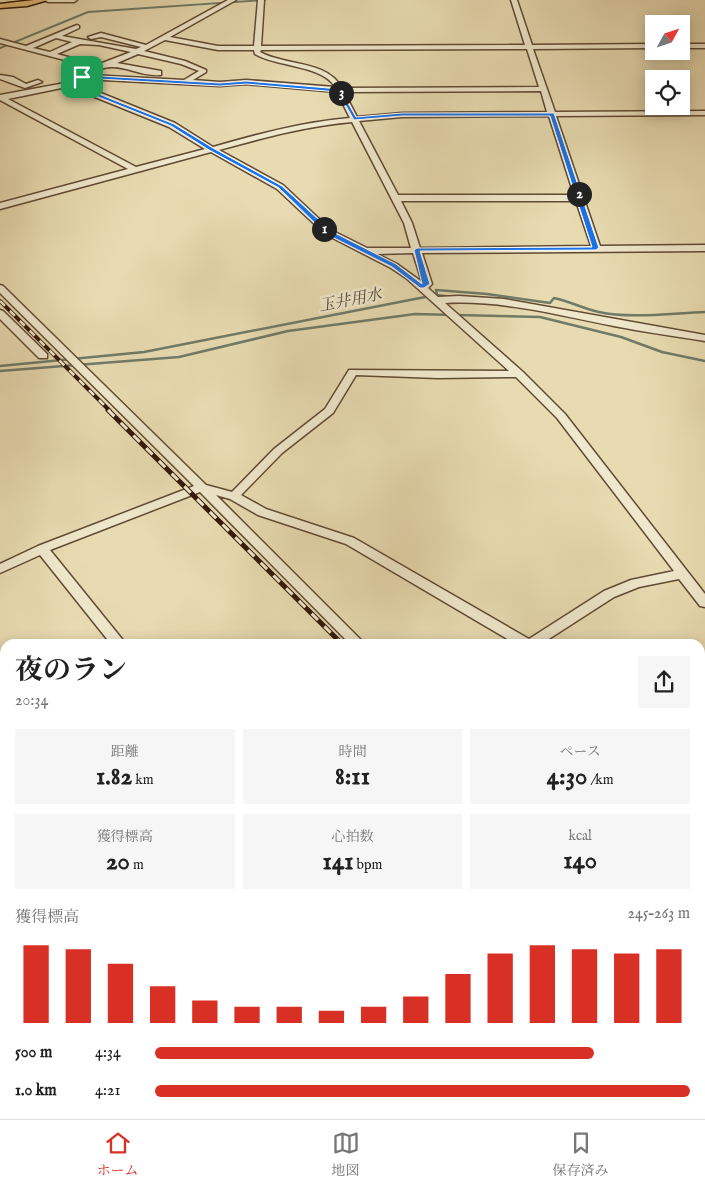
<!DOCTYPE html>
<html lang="ja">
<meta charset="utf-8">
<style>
:root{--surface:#fff;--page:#f6f6f6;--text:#222;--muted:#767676;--line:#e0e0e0;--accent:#d93025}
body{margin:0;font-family:"IM FELL English","Noto Serif JP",serif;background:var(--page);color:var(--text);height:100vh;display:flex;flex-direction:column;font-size:19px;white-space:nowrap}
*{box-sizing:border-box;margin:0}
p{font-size:16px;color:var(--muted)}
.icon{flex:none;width:28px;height:28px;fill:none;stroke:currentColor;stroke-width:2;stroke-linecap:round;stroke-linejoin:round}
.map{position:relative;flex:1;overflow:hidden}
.drawer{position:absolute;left:0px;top:639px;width:705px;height:481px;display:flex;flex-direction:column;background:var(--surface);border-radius:15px 15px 0 0;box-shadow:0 2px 12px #0003}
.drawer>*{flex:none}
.needle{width:32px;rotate:50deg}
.buttons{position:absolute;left:645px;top:15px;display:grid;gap:10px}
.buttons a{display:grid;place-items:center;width:45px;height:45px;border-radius:0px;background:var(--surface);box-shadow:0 2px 12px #0003;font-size:25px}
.pin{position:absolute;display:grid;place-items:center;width:42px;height:42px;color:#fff;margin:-21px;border-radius:10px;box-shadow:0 2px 8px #0006}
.km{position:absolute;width:25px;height:25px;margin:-12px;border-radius:50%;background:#222;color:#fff;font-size:14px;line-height:25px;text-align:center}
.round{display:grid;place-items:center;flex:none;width:52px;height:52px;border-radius:0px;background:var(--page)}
.summary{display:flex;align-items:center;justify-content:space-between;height:85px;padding:0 15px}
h1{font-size:28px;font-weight:700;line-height:38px}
.figures{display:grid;grid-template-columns:repeat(3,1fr);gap:8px;height:85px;padding:5px 15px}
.figures div{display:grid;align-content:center;border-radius:0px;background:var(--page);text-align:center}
.figures b{font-size:25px;font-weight:700}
.figures small{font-size:14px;font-weight:400}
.figures p{font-size:14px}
.chart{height:140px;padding:10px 15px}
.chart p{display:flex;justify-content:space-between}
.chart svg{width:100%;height:90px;margin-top:5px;stroke:var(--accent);stroke-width:6}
ul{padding:0 15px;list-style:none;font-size:16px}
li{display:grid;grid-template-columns:80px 60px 1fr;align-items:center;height:38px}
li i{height:12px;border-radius:6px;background:var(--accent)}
.menu{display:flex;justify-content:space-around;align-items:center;height:70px;border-top:1px solid var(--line);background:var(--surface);font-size:14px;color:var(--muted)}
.menu a{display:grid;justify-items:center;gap:2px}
.menu .on{color:var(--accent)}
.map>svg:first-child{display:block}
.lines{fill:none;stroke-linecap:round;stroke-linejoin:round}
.stream-far2{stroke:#6f7b69;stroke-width:2}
.stream-far1{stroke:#6f7b69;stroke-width:2.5}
.stream{stroke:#6f7b69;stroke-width:4.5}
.minor-casing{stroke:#604a34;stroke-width:3}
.major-casing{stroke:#32190b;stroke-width:3}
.highway-casing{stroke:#32190b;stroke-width:2}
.minor{fill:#f0e8cc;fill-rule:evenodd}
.major{fill:#e4be78;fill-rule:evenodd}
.highway{fill:#e4be78;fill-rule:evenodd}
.rail-far2-casing{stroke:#32190b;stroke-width:4}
.rail-far1-casing{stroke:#32190b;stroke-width:5}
.rail-casing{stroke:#32190b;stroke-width:6}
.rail-far2{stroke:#f0e8cc;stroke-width:2.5;stroke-dasharray:7;stroke-linecap:butt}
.rail-far1{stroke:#f0e8cc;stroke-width:3;stroke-dasharray:9;stroke-linecap:butt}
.rail{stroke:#f0e8cc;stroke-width:4.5;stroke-dasharray:12;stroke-linecap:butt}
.route{fill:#1a73e8;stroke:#fff;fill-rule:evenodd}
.labels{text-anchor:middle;stroke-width:5;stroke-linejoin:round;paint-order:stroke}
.far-water-label{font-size:16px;font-style:italic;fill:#514a3a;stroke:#f0e8cc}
</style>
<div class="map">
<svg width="705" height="1119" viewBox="0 0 705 1119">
<rect width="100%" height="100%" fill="#e8dbb1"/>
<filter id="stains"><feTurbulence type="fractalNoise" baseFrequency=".004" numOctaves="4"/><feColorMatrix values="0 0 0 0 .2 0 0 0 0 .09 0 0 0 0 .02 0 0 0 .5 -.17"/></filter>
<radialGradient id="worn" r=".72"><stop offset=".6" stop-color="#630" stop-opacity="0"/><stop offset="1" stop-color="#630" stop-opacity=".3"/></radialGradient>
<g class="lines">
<path class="stream-far2" d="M 0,48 L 88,12 L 265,0"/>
<path class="stream-far1" d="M 437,295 L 436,290 L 487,294 L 550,303 L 554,298 C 569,301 584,309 599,312 C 629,319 674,313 705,312
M 0,366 L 144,352 L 420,298 L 437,295 L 453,297
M 0,371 L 179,357 L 288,331 L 415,314 L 540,317 L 621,337 L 662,352 L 705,361"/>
<path class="stream" d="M 499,1115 L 519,1118 L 532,1115
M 586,1115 L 594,1119
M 308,1119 L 320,1115"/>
<g class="minor-casing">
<path id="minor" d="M 45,0 L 77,0 L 74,2 L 48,2 Z
M 228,0 L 236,0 L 170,37 L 218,46 L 254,46 L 258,0 L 264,0 L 261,46 L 525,45 L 511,0 L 517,0 L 532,45 L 654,44 L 654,48 L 533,49 L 555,112 L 705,111 L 705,115 L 556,116 L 600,246 L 705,245 L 705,251 L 422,253 L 432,284 L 428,288 L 438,297 L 459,296 L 504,299 L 705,335 L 705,341 C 675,336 644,332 614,326 C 558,315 503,300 445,303 L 523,372 L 565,414 L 705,594 L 705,607 L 700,606 L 679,579 L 639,587 L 614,597 L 541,644 L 516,644 L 346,544 L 258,515 L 230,499 L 216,495 L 365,644 L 350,644 L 200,492 L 50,550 L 126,644 L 111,644 L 40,555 L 0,573 L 0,564 L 38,546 L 194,486 L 0,293 L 0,285 L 3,286 L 206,485 L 232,492 L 274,449 L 325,409 L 349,370 L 509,371 L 406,278 L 391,268 L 325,234 L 277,189 L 211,152 L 0,209 L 0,203 L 128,169 L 0,100 L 0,95 L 76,81 L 79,75 L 91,67 L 0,43 L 0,39 L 26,46 L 77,25 L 79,26 L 79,28 L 62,36 L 136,49 L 141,47 L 101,37 L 91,39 L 88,37 L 101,33 L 146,45 ZM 56,38 L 72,42 L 50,52 L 33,48 ZM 165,40 L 218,50 L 254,50 L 255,54 C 276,67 323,65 335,87 L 246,80 L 220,82 L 193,80 L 206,72 L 206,70 L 185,61 L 144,51 ZM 80,44 L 99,45 L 131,52 L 97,65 L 57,54 ZM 527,49 L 539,87 L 342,88 C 327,60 285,66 260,52 L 261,50 ZM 138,54 L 181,64 L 199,71 L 184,80 L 89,75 C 116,56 133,77 161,75 L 161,71 L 117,63 ZM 84,79 L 220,86 L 246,84 L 337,92 L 350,118 C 303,122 258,134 213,147 L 175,123 L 86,87 L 82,83 ZM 76,85 L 80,91 L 169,127 L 205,149 L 136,167 L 8,99 ZM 541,91 L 547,112 L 402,113 L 357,117 L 344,92 ZM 549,116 L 574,195 L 398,195 L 359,121 L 402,117 ZM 352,122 L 404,223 L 411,248 L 367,248 L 331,230 L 283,185 L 219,150 C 263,138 306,126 352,122 ZM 401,201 L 576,201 L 591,246 L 420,248 L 412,223 ZM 413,253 L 422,282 L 397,264 L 377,254 ZM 356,375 L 438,378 L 516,377 L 557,418 L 674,571 L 631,580 L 604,591 L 529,639 L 354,538 L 266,509 L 241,495 L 282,453 L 333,413 Z
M 681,44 L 705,44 L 705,48 L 681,48 Z
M 0,75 L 13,77 L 26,84 L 38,80 L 42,82 L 25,88 L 0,79 Z
M 0,310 L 3,311 L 47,354 L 47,358 L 39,358 L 0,319 Z
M 700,751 L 705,753 L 705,765 L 700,763 Z
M 700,968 L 705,970 L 705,989 L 700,987 Z
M 210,1115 L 228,1115 L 227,1119 L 209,1119 Z"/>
</g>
<g class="major-casing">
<path id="major" d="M 34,0 L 48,0 L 27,6 L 0,8 L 0,4 Z"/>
</g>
<g class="highway-casing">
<path id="highway" d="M 0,889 L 5,891 L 5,920 L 0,918 Z
M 0,935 L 5,937 L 5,966 L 0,964 Z
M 65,1115 L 114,1115 L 116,1119 L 66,1119 Z"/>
</g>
<use href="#minor" class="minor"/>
<use href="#major" class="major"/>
<use href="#highway" class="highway"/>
<g class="rail-far2-casing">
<path id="rail-far2" d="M 0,301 L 110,411"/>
</g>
<g class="rail-far1-casing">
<path id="rail-far1" d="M 108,410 L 342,644"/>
</g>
<g class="rail-casing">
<path id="rail" d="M 700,1013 L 705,1018"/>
</g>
<use href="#rail-far2" class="rail-far2"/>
<use href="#rail-far1" class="rail-far1"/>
<use href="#rail" class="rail"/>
</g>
<path class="route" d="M 82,75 L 220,83 L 246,81 L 340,89 L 356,117 L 402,113 L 554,113 L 599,248 L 596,250 L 420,251 L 430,284 L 424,288 L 420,288 L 392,267 L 326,234 L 279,188 L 209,150 L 171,126 L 81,90 L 76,83 ZM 83,78 L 220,86 L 246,84 L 338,92 L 354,120 L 402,116 L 550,116 L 592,247 L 417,248 L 414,250 L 422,284 L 396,264 L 331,231 L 282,186 L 213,148 L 174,124 L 84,88 L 80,83 Z"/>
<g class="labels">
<g class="far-water-label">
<text transform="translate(350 299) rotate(-11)" y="6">玉井用水</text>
</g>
</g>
<rect width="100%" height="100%" filter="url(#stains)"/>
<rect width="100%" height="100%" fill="url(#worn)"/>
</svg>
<div class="buttons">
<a><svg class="needle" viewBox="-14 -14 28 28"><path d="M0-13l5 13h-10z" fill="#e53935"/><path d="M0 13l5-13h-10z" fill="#767676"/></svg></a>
<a><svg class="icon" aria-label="locate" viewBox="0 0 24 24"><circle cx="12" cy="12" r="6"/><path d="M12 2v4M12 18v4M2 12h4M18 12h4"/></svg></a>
</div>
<div class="pin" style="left:82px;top:77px;background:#1e9e55"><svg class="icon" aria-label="arrive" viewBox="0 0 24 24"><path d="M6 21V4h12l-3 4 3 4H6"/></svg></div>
<b class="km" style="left:324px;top:229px">1</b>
<b class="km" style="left:579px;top:194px">2</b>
<b class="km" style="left:341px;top:93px">3</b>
<section class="drawer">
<div class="summary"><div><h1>夜のラン</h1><p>20:34</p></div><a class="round"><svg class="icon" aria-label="share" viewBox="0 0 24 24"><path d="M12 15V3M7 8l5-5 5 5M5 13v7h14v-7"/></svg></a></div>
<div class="figures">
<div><p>距離</p><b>1.82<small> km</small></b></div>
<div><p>時間</p><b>8:11</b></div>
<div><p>ペース</p><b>4:30<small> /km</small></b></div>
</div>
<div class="figures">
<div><p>獲得標高</p><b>20<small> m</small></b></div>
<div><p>心拍数</p><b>141<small> bpm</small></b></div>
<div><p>kcal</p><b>140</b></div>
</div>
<div class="chart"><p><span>獲得標高</span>245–263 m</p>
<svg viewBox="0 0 160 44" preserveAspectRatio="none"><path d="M5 44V6M15 44V8M25 44V15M35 44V26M45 44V33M55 44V36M65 44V36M75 44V38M85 44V36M95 44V31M105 44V20M115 44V10M125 44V6M135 44V8M145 44V10M155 44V8"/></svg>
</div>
<ul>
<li><b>500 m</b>4:34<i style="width:82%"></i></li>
<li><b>1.0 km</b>4:21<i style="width:100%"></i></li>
</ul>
</section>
</div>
<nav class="menu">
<a class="on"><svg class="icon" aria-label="home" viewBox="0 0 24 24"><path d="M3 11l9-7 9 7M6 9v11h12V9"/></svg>ホーム</a>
<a><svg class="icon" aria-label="map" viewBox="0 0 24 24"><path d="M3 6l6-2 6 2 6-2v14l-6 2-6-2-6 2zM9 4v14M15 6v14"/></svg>地図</a>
<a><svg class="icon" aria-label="saved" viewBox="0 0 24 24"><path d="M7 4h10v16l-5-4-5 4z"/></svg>保存済み</a>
</nav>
